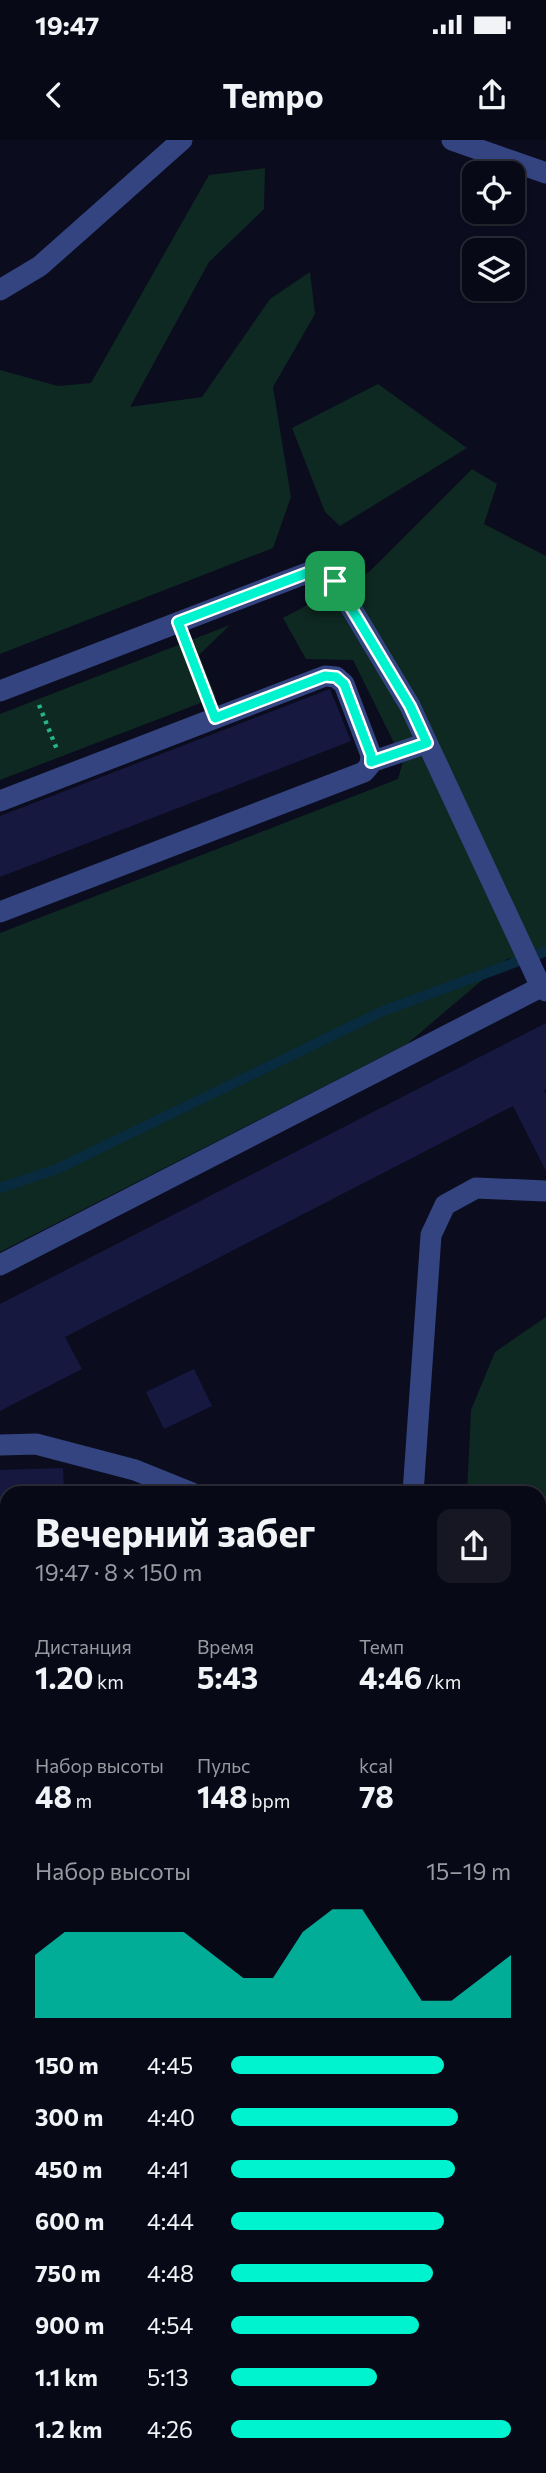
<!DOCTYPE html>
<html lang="ru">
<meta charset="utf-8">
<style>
:root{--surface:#080916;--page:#161723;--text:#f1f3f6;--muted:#989aa1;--line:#292a35;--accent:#00f3cf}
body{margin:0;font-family:Commissioner,sans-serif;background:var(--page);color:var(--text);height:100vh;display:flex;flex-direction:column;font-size:26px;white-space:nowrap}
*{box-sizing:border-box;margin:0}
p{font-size:23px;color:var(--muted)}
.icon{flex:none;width:38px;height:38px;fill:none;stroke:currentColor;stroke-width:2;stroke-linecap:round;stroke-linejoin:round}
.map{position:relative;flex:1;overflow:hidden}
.panel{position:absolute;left:0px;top:1346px;width:546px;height:989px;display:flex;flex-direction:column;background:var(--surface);border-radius:21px 21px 0 0;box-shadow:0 2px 5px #0004,0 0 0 2px var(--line)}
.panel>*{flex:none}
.fabs{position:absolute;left:462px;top:21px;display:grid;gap:14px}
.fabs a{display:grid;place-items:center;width:63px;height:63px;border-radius:14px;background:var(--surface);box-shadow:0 2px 5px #0004,0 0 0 2px var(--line);font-size:35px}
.pin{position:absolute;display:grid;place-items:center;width:60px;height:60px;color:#fff;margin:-30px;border-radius:14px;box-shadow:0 4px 10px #0006}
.round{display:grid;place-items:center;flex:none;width:74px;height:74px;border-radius:14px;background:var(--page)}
.summary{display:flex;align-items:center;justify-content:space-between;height:119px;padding:0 35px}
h1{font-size:38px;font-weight:700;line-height:52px}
.figures{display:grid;grid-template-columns:repeat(3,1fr);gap:10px;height:119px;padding:7px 35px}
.figures div{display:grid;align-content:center}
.figures b{font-size:30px;font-weight:700}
.figures small{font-size:19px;font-weight:400}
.figures p{font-size:19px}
.chart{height:196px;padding:14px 35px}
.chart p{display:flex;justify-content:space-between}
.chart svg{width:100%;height:126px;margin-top:7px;fill:var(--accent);opacity:.7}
ul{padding:0 35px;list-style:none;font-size:23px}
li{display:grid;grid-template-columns:112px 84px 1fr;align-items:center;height:52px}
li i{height:18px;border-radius:9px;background:var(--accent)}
.status{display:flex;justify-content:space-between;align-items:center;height:49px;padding:0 35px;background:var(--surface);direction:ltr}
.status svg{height:19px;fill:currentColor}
header{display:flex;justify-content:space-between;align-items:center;height:91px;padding:0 35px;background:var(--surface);font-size:32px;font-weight:700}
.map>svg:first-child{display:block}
.green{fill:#0e2921}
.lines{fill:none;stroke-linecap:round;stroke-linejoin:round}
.stream{stroke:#082b40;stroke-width:10}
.building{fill:#161840}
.path{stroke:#27b488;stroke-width:4.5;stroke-dasharray:3.5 5;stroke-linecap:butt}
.minor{stroke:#334480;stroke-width:21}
.major{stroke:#914fff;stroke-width:21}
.route-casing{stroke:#fff;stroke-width:14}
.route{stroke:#00f3cf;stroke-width:9}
</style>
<div class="status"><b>19:47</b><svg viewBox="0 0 49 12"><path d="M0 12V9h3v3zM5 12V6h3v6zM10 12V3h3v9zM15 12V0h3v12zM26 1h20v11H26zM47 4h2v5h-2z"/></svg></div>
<header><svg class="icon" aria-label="back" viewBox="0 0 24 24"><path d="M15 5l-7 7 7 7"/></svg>Tempo<svg class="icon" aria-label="share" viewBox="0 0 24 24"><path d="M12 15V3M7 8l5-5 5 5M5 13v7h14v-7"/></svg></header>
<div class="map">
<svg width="546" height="2333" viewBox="0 0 546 2333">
<rect width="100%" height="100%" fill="#0b0c1e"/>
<path class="green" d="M 265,28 L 264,69 L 209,122 L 130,267 L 202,257 L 270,159 L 310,132 L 315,174 L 273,247 L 291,357 L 273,408 L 0,514 L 0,230 L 58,246 L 91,243 L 209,35 Z
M 378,244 L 467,308 L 340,386 L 325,372 L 292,288 Z
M 472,329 L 497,344 L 484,384 L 546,416 L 546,814 L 507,819 L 407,904 L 0,1112 L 0,793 L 398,639 L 403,621 L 353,520 L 306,519 L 283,478 L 369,432 Z
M 230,485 L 199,515 L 216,557 L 0,640 L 0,574 Z
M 546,1177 L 546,2118 L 539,2119 L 539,1353 L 467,1353 L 471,1270 L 495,1212 Z
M 7,1584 L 7,2246 L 0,2247 L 0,1589 Z
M 546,2249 L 546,2333 L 179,2333 L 203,2328 L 539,2328 L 539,2251 Z"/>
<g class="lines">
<path class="stream" d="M 535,816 L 546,811
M 0,1048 L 57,1029 L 383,871 L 519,821"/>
</g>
<path class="building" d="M 330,549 L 351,601 L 0,737 L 0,676 Z
M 546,883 L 546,949 L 544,950 L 546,955 L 546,1031 L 513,966 L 65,1197 L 82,1229 L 0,1271 L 0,1164 Z
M 194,1229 L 212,1266 L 164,1289 L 146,1252 Z
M 63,1328 L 64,1353 L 7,1353 L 7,1382 L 0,1383 L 0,1330 Z"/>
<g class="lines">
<path class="path" d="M 188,507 L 206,555
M 39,565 L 58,612
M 539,1826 L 546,1830"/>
<path class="minor" d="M 452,0 L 546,33
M 0,150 L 40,126 L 182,0
M 0,551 L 307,433 L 335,441 L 410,566 L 541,847 L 546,851
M 371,622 L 427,603
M 0,661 L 325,536 L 336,537 L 344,544 L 371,615 L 370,625 L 364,632 L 0,772
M 0,1125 L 541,847
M 0,1305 L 36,1304 L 135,1330 L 192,1353
M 413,1353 L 431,1095 L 445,1065 L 476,1048 L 546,1051"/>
<path class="major" d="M 539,2193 L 546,2191
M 0,2315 L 7,2314"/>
</g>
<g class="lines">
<g class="route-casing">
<path id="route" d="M 307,433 L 335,441 L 410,566 L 427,603 L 371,622 L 371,615 L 344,544 L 336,537 L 325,536 L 215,578 L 178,482 Z"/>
</g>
<use href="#route" class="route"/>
</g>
</svg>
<div class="fabs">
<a><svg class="icon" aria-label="locate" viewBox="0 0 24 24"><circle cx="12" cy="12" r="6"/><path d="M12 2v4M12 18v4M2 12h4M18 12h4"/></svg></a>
<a><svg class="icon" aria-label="layers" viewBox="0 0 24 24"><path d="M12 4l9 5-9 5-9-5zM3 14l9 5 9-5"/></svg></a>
</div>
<div class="pin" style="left:335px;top:441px;background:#1e9e55"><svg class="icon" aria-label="arrive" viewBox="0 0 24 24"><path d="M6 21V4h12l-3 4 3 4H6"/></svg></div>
<section class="panel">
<div class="summary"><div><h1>Вечерний забег</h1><p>19:47 · 8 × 150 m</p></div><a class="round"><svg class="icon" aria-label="share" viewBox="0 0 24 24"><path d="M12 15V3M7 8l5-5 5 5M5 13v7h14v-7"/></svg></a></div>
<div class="figures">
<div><p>Дистанция</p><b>1.20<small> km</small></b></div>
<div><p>Время</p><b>5:43</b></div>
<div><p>Темп</p><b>4:46<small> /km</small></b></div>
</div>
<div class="figures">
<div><p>Набор высоты</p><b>48<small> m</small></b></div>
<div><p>Пульс</p><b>148<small> bpm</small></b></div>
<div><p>kcal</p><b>78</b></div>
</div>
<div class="chart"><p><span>Набор высоты</span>15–19 m</p>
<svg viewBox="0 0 160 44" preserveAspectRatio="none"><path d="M0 44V22L10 14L20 14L30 14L40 14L50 14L60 22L70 30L80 30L90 14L100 6L110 6L120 22L130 38L140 38L150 30L160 22V44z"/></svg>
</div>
<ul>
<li><b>150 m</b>4:45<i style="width:76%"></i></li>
<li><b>300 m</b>4:40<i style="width:81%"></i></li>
<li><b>450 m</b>4:41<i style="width:80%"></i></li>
<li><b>600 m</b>4:44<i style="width:76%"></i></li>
<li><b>750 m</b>4:48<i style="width:72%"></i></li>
<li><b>900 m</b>4:54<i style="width:67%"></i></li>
<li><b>1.1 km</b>5:13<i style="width:52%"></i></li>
<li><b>1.2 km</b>4:26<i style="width:100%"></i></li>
</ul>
</section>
</div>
